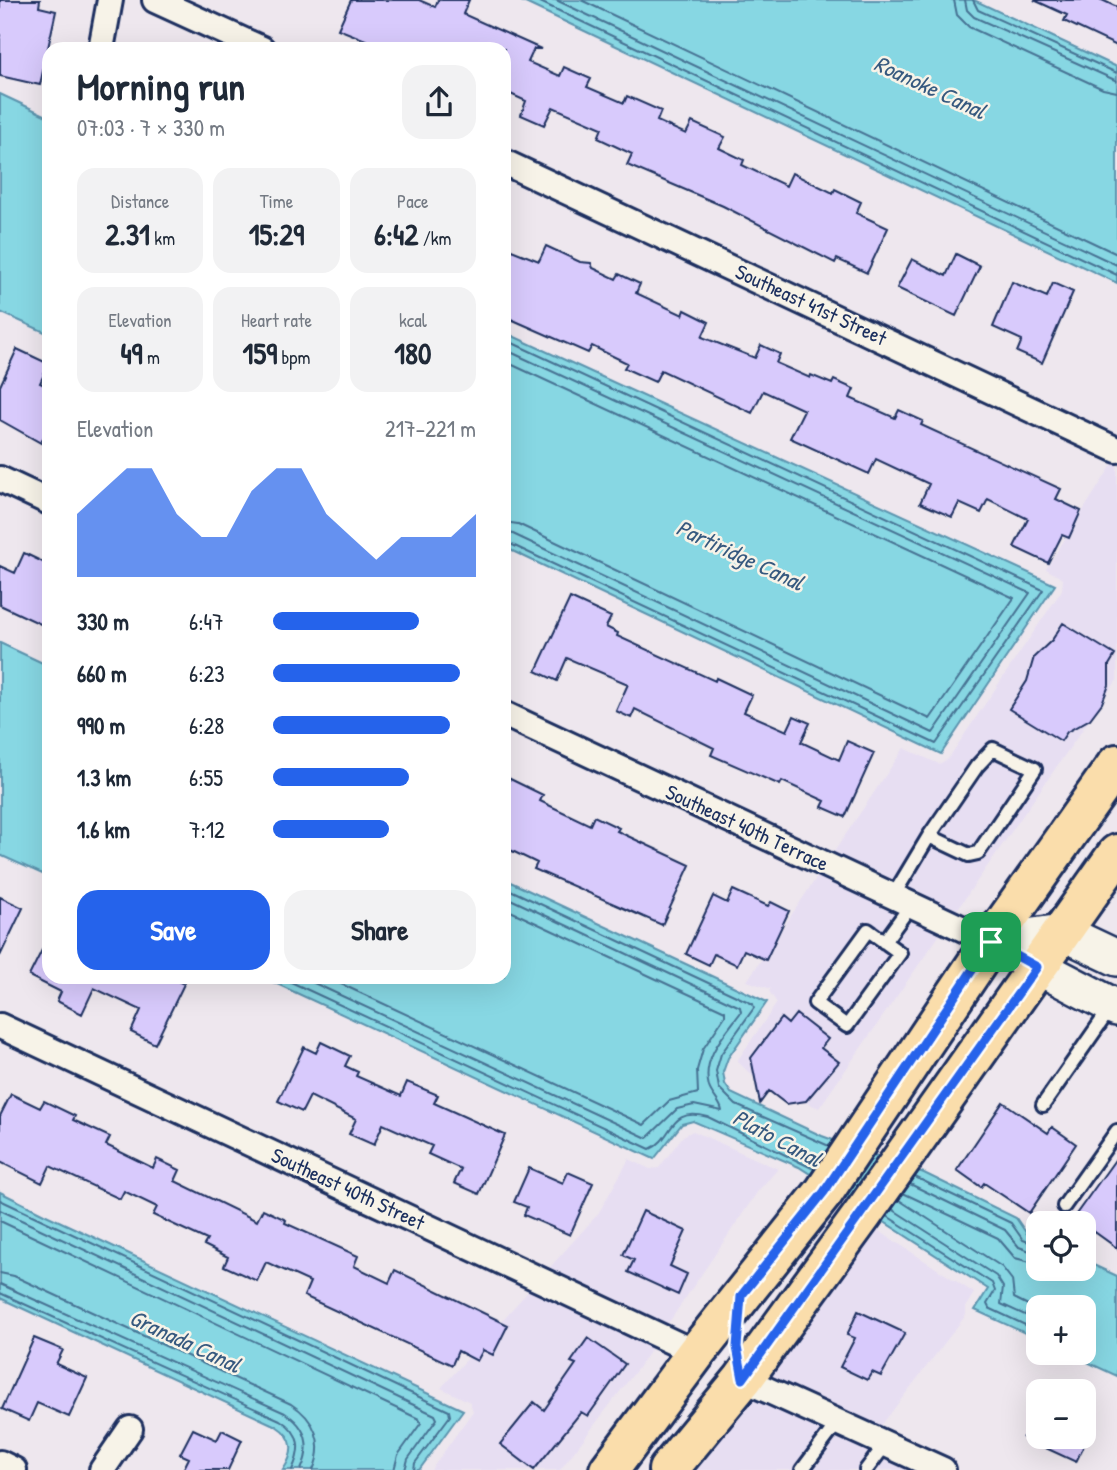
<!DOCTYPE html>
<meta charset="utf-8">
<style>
:root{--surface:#fff;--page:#f2f2f3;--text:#1f2937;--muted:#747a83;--accent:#2563eb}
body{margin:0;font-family:"Patrick Hand",sans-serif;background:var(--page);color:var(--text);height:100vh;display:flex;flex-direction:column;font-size:26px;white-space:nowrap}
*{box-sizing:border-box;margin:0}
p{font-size:23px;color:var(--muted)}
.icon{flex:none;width:38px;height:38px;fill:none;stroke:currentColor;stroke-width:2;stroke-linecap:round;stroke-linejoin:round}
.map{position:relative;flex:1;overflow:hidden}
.details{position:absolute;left:42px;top:42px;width:469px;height:942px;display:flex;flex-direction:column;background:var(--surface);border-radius:21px;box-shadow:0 7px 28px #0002}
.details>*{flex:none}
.buttons{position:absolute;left:1026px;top:1211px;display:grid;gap:14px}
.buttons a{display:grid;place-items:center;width:70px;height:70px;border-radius:14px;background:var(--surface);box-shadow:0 7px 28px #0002;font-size:35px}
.pin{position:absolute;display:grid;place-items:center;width:60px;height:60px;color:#fff;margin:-30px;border-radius:14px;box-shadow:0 4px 10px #0006}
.round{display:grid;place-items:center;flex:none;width:74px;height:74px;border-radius:21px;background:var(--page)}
.overview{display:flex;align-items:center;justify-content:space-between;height:119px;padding:0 35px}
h1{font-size:38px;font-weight:700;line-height:52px}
.metrics{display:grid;grid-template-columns:repeat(3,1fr);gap:10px;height:119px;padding:7px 35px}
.metrics div{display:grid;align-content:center;border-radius:18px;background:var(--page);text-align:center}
.metrics b{font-size:30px;font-weight:700}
.metrics small{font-size:19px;font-weight:400}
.metrics p{font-size:19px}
.chart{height:196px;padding:14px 35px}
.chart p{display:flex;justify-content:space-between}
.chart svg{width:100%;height:126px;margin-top:7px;fill:var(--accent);opacity:.7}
.primary-button{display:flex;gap:14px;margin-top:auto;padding:14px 35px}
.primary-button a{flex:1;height:80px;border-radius:21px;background:var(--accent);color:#fff;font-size:28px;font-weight:700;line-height:80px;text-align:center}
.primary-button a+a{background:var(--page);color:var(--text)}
ul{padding:0 35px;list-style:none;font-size:23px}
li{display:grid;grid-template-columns:112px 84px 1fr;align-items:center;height:52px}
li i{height:18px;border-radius:9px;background:var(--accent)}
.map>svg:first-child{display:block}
.built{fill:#e7def2}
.water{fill:#87d7e3;stroke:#5c94ae;stroke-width:2}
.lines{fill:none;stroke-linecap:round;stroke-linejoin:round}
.shore{stroke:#467293;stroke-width:2}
.building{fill:#d8cafc;stroke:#1b2f5e;stroke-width:2}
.lane-casing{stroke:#1b2f5e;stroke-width:18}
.street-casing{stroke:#1b2f5e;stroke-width:30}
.secondary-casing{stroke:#1b2f5e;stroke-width:40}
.primary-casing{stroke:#1b2f5e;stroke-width:44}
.lane{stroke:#f7f3e8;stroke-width:12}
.street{stroke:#f7f3e8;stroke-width:24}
.secondary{stroke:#f7f3e8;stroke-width:35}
.primary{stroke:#faddab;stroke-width:38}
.route-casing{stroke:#fff;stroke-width:14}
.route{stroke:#2563eb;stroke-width:9}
.labels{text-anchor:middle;stroke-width:5;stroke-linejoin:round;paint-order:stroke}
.street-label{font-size:21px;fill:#1b2f5e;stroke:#f7f3e8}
.water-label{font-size:23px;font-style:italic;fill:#36597f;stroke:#f7f3e8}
</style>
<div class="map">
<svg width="1117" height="1470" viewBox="0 0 1117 1470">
<rect width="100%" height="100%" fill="#eee7ee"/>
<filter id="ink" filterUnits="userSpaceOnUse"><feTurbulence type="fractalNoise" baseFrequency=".0143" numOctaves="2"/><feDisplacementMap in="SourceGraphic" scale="14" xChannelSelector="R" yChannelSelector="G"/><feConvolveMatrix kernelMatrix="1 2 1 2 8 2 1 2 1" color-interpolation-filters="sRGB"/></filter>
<g filter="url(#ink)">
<path class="built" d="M 1117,457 L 1117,680 L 819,1108 L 760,1083 L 737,1061 L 777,1003 L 769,991 L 771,989 L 747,981 L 904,748 L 939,764 L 948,759 L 1062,590 L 1063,579 L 1046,569 Z
M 693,1131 L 778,1169 L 758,1191 L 638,1368 L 560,1470 L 431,1470 L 473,1411 L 470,1402 L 441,1388 L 598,1214 L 629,1159 L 650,1169 L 659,1168 L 683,1136 Z
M 870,1225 L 974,1293 L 966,1306 L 966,1315 L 870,1440 L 934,1470 L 684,1470 Z"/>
<path class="water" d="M 519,0 L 974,0 L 1117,67 L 1117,283 Z
M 0,94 L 49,117 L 49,334 L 0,312 Z
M 504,332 L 1055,585 L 941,754 L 504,547 Z
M 0,643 L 49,666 L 49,877 L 0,855 Z
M 504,879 L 767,1002 L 728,1058 L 723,1072 L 725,1084 L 731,1093 L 822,1136 L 924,1173 L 1016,1218 L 1027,1234 L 1038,1239 L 1038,1269 L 1083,1269 L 1083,1260 L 1117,1276 L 1117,1376 L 1068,1353 L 1083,1353 L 1083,1307 L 1038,1307 L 1038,1339 L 975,1310 L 988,1289 L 799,1167 L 693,1121 L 682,1124 L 654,1159 L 262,977 L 504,976 Z
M 0,1192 L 44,1214 L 463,1410 L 419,1470 L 283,1470 C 295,1452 295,1438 276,1426 L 0,1298 Z"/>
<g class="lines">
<path class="shore" d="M 536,0 L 1117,275
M 556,0 L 1117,265
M 581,0 L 1117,254
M 954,0 L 957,15 L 969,27 L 1103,89 L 1117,92
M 965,0 L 967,10 L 974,17 L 1117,81
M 973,0 L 978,10 L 1117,73
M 504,339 L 1043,590 L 936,744 L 504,541
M 504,349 L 1030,593 L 933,733 L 513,534 L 504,532
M 504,361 L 1014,598 L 930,719 L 518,524 L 504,522
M 504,887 L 753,1004 L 754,1008 L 721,1054 L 716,1071 L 719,1088 L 736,1105 L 829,1146
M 278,976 L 650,1149 C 675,1138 667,1106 708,1117 L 814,1169
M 299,976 L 647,1138 L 677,1109 L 694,1105 L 722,1111 C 721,1103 712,1096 709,1087 C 701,1058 725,1034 741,1012 L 740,1007 L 504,896
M 324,976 L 644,1125 L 669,1101 L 698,1093 L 697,1070 L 703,1049 L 725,1016 L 725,1011 L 504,908
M 915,1177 L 1011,1223 L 1023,1240 L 1038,1245
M 910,1184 L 1005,1230 L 1019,1247 L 1038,1254
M 903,1193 L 998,1238 L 1015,1258 L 1038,1264
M 0,1200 L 449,1411 L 450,1416 L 415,1463 L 414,1470
M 899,1200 L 1002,1267 L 1012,1280 L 1014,1298 L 1038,1310
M 892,1209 L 996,1276 L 1003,1287 L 1001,1304 L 1038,1321
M 0,1210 L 435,1415 L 437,1419 L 408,1459 L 405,1470
M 887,1216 L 992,1283 L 995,1291 L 987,1304 L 989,1308 L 1038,1331
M 0,1221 L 419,1419 L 421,1423 L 398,1455 L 394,1470
M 0,1273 L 14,1276 L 291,1404 C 315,1419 325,1443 313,1470
M 0,1284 L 285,1413 C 307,1427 312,1446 301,1470
M 0,1293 L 280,1420 C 301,1433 302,1449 292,1470"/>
</g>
<path class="building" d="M 0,0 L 40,0 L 39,7 L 56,11 L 40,85 L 0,76 Z
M 351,0 L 419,0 L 435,7 L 438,0 L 469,0 L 463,14 L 541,49 L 534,49 L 528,62 L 560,76 L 564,67 L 591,79 L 587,87 L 624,103 L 627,96 L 661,111 L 657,121 L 686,134 L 692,122 L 725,137 L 719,148 L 744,160 L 742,165 L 786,186 L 792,173 L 833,193 L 835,189 L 861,202 L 856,213 L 888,228 L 867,273 L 837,259 L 835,263 L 723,206 L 627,165 L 632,154 L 598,138 L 602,128 L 553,107 L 544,125 L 521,115 L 526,101 L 504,91 L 504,49 L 414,49 L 401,44 L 399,49 L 388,49 L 338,29 Z
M 1034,0 L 1102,0 L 1117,7 L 1117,46 L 1064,21 L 1067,15 Z
M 546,246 L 580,262 L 591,263 L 593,268 L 616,279 L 619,274 L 640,284 L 636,293 L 683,315 L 685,310 L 709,322 L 702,337 L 755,358 L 761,345 L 780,354 L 776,363 L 810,378 L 811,375 L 832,384 L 834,380 L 854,389 L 850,398 L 895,418 L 899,410 L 923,421 L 921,425 L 1061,489 L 1056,499 L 1081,511 L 1069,538 L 1062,535 L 1048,563 L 1014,547 L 1028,519 L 988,499 L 981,513 L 959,503 L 952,517 L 920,503 L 929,484 L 876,459 L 869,474 L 790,438 L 804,410 L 763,391 L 752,413 L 661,370 L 655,382 L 624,368 L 627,363 L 592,346 L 588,353 L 504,316 L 504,247 L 539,261 Z
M 956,254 L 980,266 L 956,316 L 897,288 L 912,259 L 946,276 Z
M 1012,282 L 1047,297 L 1053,283 L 1073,292 L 1042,363 L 1017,352 L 1022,340 L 993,327 Z
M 17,349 L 49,364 L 40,383 L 49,387 L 49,426 L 41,443 L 0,420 L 0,386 Z
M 24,553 L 49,565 L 49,628 L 0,605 L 0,566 L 15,573 Z
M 570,598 L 611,617 L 606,627 L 618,633 L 617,636 L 715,681 L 716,678 L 752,695 L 744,712 L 787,731 L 794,716 L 810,723 L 801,742 L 839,760 L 847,741 L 874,753 L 845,817 L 822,807 L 825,801 L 782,781 L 780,785 L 711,755 L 714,748 L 635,709 L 631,718 L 616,711 L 628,684 L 567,658 L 557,681 L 536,671 Z
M 1063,623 L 1115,655 L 1109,665 L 1109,685 L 1102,703 L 1090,719 L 1067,732 L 1061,741 L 1009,709 L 1027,681 L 1034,657 L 1052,640 Z
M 504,776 L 543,795 L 540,801 L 590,825 L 594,816 L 619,828 L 617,831 L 690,865 L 662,925 L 534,869 L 537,863 L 504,847 Z
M 733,890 L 768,906 L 771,902 L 789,911 L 766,960 L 744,950 L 737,965 L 714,954 L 709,965 L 686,954 L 713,896 L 727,903 Z
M 0,897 L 23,908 L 0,956 Z
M 49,936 L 49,976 L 168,976 L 184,984 L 155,1044 L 131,1032 L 141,1010 L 94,988 L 82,1014 L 57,1001 L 61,992 L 29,976 Z
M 796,1014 L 828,1039 L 821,1048 L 839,1062 L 806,1101 L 786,1104 L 769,1091 L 760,1103 L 751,1058 L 781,1018 L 788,1024 Z
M 321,1042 L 350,1056 L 345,1066 L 358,1072 L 356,1076 L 401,1096 L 407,1082 L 438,1095 L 434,1103 L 505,1135 L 479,1194 L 454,1183 L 461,1169 L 428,1154 L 432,1146 L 383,1124 L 374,1145 L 349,1134 L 356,1119 L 310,1096 L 302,1112 L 278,1101 L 304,1047 L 316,1053 Z
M 11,1094 L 40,1108 L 44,1101 L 75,1116 L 73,1120 L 110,1137 L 106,1145 L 153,1168 L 157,1159 L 180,1170 L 175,1181 L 257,1221 L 263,1209 L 286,1220 L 285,1223 L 358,1256 L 354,1266 L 389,1283 L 395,1270 L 508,1325 L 493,1355 L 483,1350 L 477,1361 L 458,1351 L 452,1365 L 304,1296 L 310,1282 L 266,1262 L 257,1281 L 224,1266 L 228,1257 L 204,1245 L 207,1240 L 153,1215 L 157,1207 L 124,1191 L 120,1199 L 50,1166 L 42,1183 L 0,1162 L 0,1116 Z
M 1003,1102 L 1048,1133 L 1052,1127 L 1076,1144 L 1029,1213 L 984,1183 L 981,1187 L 957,1170 Z
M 1117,1157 L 1117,1248 L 1074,1217 Z
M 529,1168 L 563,1183 L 568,1172 L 593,1183 L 570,1235 L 524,1215 L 527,1207 L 514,1202 Z
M 643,1211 L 686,1231 L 670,1266 L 687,1274 L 678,1295 L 628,1272 L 634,1260 L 623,1255 Z
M 858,1311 L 905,1333 L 881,1376 L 872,1372 L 867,1380 L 840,1367 L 855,1338 L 847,1335 Z
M 34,1338 L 63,1350 L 56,1364 L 87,1378 L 69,1417 L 37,1403 L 29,1421 L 2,1409 Z
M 588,1338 L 625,1364 L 588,1416 L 581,1412 L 534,1470 L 500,1444 L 534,1402 L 544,1410 L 576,1364 L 571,1362 Z
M 193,1429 L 217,1440 L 222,1430 L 242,1440 L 228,1470 L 183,1470 L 189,1458 L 180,1454 Z
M 1022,1437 L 1088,1437 L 1076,1462 Z"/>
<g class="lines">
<g class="lane-casing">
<path id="lane" d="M 893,896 L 929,836 L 969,855 L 978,853 L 1035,769 L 993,749 L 977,766 L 929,836
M 868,930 L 900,953 L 847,1026 L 815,1003 Z
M 884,942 L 911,905
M 1043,1105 L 1112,1006
M 1064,1206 L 1117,1131
M 802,1470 L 838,1422
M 866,1470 L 885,1445"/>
</g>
<g class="street-casing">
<path id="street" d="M 155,0 L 262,49
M 101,49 L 110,0
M 504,162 L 1117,450
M 0,479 L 49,502
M 504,714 L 991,942
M 0,1026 L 696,1353
M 743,1379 L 943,1470
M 0,1463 L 14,1470
M 102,1470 L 130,1429"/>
</g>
<g class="secondary-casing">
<path id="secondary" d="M 991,942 L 1117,1008
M 991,942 L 1062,932 L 1117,958"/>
</g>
<g class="primary-casing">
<path id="primary" d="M 609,1470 L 696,1353 L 824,1192 L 991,942 L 1117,764
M 668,1470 L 743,1379 L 863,1214 L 1117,854"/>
</g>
<use href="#lane" class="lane"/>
<use href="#street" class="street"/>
<use href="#secondary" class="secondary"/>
<use href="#primary" class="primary"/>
</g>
</g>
<g class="lines" filter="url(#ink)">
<g class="route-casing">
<path id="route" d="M 991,942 L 1037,967 L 743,1379 L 737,1347 L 741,1296 L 824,1192 Z"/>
</g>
<use href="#route" class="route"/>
</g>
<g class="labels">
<g class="street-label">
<text transform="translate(811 305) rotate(25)" y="7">Southeast 41st Street</text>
<text transform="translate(747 828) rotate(25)" y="7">Southeast 40th Terrace</text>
<text transform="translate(348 1189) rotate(25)" y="7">Southeast 40th Street</text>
</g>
<g class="water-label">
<text transform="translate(930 87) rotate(25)" y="8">Roanoke Canal</text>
<text transform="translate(740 555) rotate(25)" y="8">Partiridge Canal</text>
<text transform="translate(777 1138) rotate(28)" y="8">Plato Canal</text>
<text transform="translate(185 1341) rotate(25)" y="8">Granada Canal</text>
</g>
</g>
</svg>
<div class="buttons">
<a><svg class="icon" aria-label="locate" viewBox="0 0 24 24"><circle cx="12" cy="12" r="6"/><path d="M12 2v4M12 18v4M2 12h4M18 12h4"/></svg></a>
<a>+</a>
<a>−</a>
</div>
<div class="pin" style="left:991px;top:942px;background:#1e9e55"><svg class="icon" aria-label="arrive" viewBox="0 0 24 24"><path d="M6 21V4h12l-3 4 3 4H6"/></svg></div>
<section class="details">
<div class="overview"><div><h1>Morning run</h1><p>07:03 · 7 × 330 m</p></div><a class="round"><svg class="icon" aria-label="share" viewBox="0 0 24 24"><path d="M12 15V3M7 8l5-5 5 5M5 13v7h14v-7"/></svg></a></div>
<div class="metrics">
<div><p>Distance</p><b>2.31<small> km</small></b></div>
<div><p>Time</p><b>15:29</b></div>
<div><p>Pace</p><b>6:42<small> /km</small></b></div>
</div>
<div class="metrics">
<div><p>Elevation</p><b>49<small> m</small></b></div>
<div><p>Heart rate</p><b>159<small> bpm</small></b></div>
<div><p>kcal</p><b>180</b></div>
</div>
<div class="chart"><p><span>Elevation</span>217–221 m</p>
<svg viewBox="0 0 160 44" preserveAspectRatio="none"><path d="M0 44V22L10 14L20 6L30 6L40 22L50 30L60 30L70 14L80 6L90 6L100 22L110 30L120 38L130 30L140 30L150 30L160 22V44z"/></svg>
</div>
<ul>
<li><b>330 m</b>6:47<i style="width:72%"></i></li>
<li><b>660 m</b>6:23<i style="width:92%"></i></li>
<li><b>990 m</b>6:28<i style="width:87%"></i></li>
<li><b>1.3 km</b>6:55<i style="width:67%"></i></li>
<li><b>1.6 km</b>7:12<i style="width:57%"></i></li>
</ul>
<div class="primary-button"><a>Save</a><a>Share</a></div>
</section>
</div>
